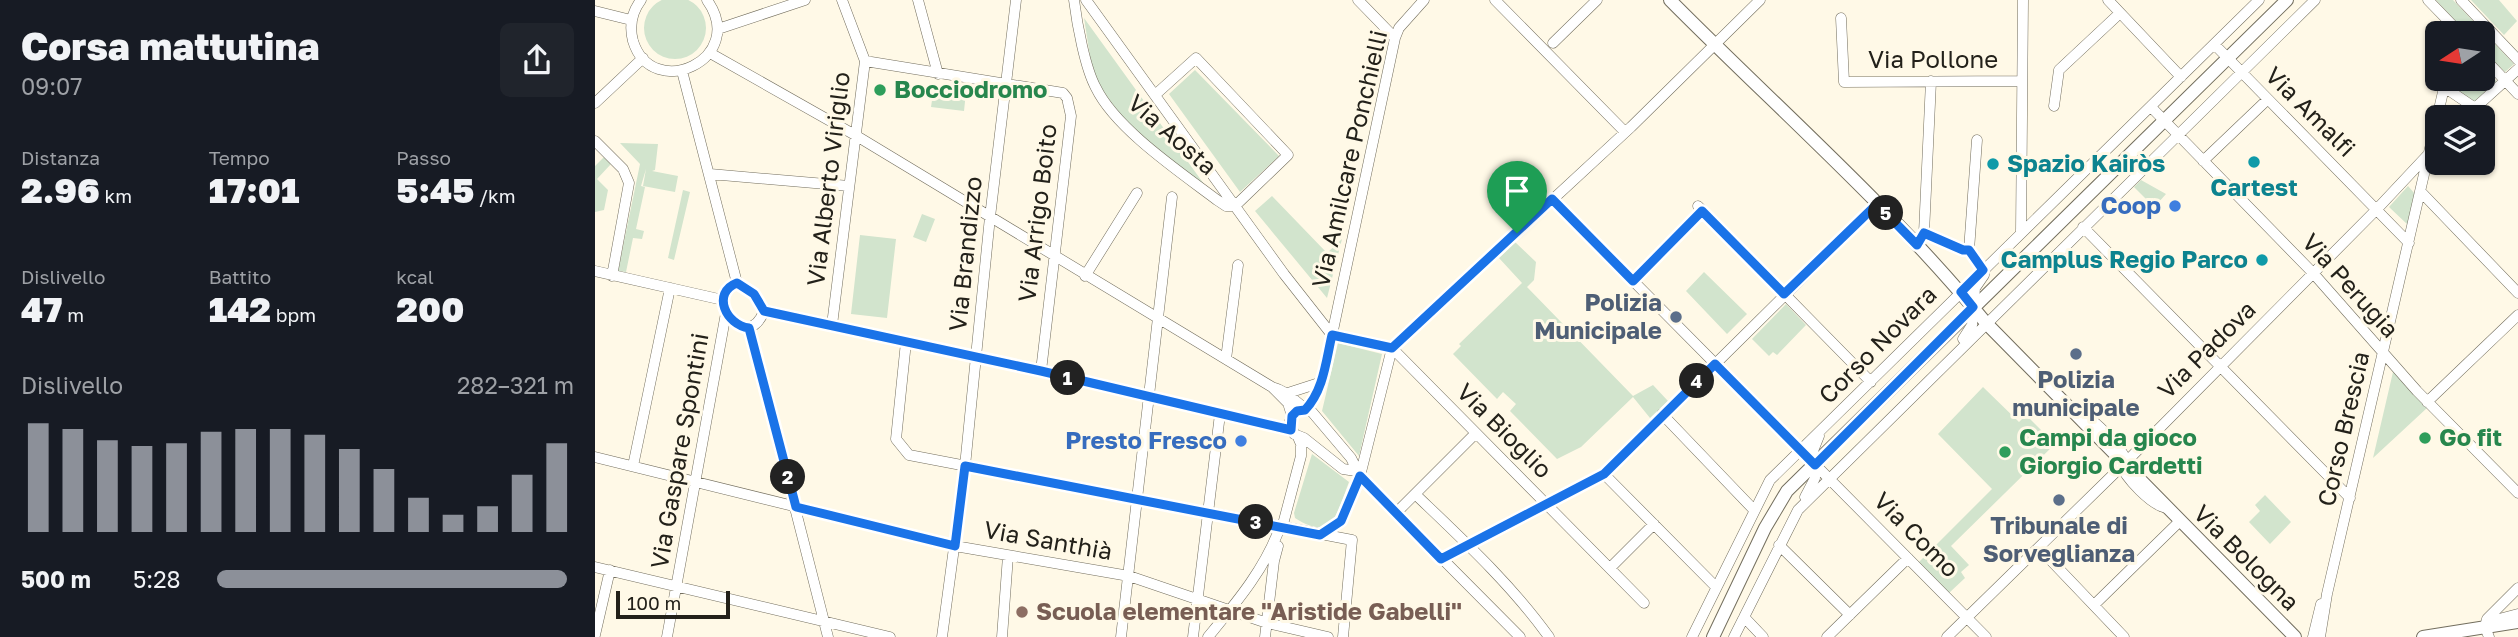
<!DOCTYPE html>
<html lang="it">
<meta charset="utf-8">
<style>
:root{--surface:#171b24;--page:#20242c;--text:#f1f3f6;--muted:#9ea1a6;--accent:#8c9099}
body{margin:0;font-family:"Golos Text",sans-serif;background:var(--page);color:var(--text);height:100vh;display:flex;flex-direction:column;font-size:26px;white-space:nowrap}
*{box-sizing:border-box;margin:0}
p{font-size:23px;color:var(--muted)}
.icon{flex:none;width:38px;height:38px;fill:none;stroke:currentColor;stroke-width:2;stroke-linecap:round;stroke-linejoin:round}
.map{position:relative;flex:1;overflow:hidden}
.side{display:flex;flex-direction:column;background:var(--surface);width:595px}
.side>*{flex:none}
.needle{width:46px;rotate:258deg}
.tools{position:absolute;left:1830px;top:21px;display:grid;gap:14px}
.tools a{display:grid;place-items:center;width:70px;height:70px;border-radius:10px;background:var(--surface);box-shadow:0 2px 5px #0004;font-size:35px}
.scale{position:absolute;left:21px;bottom:18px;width:114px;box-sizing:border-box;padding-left:7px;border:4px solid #23211a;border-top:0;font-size:19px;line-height:24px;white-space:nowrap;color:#23211a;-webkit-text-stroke:5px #fff9e7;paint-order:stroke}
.pin{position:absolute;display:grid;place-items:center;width:60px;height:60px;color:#fff;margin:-72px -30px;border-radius:50% 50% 50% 0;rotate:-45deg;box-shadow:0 0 7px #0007}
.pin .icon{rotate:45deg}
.km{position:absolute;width:35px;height:35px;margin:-18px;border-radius:50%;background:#222;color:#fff;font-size:19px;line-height:35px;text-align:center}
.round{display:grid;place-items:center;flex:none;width:74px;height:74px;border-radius:10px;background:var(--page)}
.headline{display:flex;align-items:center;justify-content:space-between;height:119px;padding:0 21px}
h1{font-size:38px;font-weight:800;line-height:52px}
.metrics{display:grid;grid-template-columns:repeat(3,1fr);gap:10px;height:119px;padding:7px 21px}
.metrics div{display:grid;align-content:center}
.metrics b{font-size:35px;font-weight:800}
.metrics small{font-size:19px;font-weight:400}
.metrics p{font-size:19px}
.chart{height:196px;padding:14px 21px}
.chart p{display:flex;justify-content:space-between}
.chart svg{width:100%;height:126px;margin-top:7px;stroke:var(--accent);stroke-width:6}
ul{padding:0 21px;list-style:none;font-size:23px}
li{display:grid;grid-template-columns:112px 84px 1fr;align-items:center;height:52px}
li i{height:18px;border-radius:9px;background:var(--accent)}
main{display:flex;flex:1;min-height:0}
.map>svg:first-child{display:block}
.green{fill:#d2e4cd}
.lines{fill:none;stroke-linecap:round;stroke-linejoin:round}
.minor-casing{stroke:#736e5e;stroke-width:11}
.major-casing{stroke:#736e5e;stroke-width:14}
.minor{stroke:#fff;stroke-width:10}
.major{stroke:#fff;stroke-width:12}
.route-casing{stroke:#fff;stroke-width:14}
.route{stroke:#1a73e8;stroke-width:9}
.leisure-dot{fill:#2e9e5b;stroke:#fff9e7;stroke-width:2.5}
.culture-dot{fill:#0f9aa8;stroke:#fff9e7;stroke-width:2.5}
.shop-dot{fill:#3f7fe0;stroke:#fff9e7;stroke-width:2.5}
.service-dot{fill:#5c6f8a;stroke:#fff9e7;stroke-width:2.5}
.education-dot{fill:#8d6e63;stroke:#fff9e7;stroke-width:2.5}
.labels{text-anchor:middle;stroke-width:6;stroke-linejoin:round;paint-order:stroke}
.street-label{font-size:24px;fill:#23211a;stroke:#fff9e7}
.leisure-label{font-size:24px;font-weight:bold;fill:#27864d;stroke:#fff9e7;text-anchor:start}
.culture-label{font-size:24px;font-weight:bold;fill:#0d838f;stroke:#fff9e7;text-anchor:start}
.shop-label{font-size:24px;font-weight:bold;fill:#366cbe;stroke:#fff9e7;text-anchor:end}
.service-label{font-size:24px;font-weight:bold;fill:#4e5e75;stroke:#fff9e7}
.education-label{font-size:24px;font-weight:bold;fill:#785e54;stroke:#fff9e7;text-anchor:start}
</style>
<main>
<section class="side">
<div class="headline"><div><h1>Corsa mattutina</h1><p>09:07</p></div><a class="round"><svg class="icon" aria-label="share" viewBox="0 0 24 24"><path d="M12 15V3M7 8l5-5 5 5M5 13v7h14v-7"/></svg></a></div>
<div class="metrics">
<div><p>Distanza</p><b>2.96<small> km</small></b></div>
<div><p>Tempo</p><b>17:01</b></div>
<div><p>Passo</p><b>5:45<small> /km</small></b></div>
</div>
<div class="metrics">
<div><p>Dislivello</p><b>47<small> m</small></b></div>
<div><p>Battito</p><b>142<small> bpm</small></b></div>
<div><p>kcal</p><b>200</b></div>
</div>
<div class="chart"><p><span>Dislivello</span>282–321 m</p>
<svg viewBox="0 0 160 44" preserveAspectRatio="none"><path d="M5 44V6M15 44V8M25 44V12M35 44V14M45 44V13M55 44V9M65 44V8M75 44V8M85 44V10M95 44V15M105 44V22M115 44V32M125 44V38M135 44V35M145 44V24M155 44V13"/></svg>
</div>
<ul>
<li><b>500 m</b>5:28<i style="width:98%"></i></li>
</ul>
</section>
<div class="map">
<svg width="1923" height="637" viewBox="0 0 1923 637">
<rect width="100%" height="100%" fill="#fff9e7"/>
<path class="green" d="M49 28a31 31 0 1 1 62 0a31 31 0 1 1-62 0Z
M 1841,0 L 1858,0 L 1919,64 L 1910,72 L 1888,50 L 1888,33 L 1872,33 Z
M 1876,0 L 1904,0 L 1922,21 L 1909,35 Z
M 489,18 L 614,191 L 528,120 L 501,81 L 497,69 Z
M 1888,66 L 1902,82 L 1879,103 L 1854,83 L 1855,79 L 1888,79 Z
M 600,70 L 684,156 L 645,192 L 574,94 Z
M 339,87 L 371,92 L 369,111 L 336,107 Z
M 25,143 L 63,144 L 60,170 L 57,171 L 83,176 L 80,192 L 48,186 L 51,169 L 46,186 L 50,187 L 41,229 L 49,231 L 47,239 L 38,238 L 31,272 L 23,271 L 45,164 Z
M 9,157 L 16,164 L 2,179 L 13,190 L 9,210 L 0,212 L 0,166 Z
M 1546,180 L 1571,194 L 1563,203 L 1556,204 L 1539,187 Z
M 1813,186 L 1820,194 L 1813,225 L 1794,207 Z
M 88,190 L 95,192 L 79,260 L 73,258 Z
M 677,196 L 732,253 L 747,239 L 732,298 L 660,211 Z
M 327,214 L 340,219 L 331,242 L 318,237 Z
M 265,235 L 301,239 L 292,318 L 256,314 Z
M 920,242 L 941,262 L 939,280 L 932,287 L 1038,396 L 1058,385 L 1073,401 L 1055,418 L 1038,397 L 986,447 L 962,459 L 915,411 L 921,404 L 908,392 L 902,399 L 858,354 L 866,346 L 864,344 L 927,283 L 904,258 Z
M 1109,272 L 1152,314 L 1132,334 L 1091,291 Z
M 1191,304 L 1211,325 L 1182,355 L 1178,352 L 1174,356 L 1157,339 Z
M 743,343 L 787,354 L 764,456 L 727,411 Z
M 1798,372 L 1832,408 L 1778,458 Z
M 1388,387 L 1424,422 L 1431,415 L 1460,444 L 1356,546 L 1374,565 L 1366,572 L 1370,578 L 1354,593 L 1324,562 L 1397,489 L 1343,434 Z
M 717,454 L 754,482 C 742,512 739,543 700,518 L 699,513 Z
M 1670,495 L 1696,522 L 1675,544 L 1654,522 L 1665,511 L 1660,505 Z"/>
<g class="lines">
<g class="minor-casing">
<path id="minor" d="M 46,0 C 37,12 34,26 38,41 C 57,103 154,59 112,0
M 323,0 L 343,74
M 479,0 C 482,24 490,68 501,88 C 521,129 585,172 622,200 L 631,206 L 640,206 L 693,155 L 601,58 L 560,95
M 491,0 L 689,274 L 737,335
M 763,0 L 800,38
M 900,0 L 1030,132
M 1513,0 L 1586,77
M 1833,0 L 1865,33
M 1866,0 L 1923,60
M 0,11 L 36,20
M 1246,18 L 1249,82 L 1427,81
M 123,29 L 210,0
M 958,43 L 1002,0
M 1619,44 L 1814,243
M 115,53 L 260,135 L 677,387 L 693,403 L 697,416
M 1888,57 L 1923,94
M 270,61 L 468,93 L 472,98 L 476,116 L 446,371
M 87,71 L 142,283
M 1849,87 L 1880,108
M 0,103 L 48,58
M 1459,106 L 1464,70 L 1525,13
M 1556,107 L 1718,273 L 1822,391 L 1923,493
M 1870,117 L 1923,69
M 0,141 L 28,169 L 34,183 L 17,276
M 1608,161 L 1673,99
M 115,174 L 254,186
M 1826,192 L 1923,293
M 957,199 L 1391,637
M 1103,206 L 1276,382
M 1488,227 L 1755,498
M 1329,233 L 1368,250 L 1374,250
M 1426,233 L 1428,0
M 1322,245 L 1329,233 L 1336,81
M 1374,250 L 1382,140
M 1374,250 L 1388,270
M 0,271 L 128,300
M 490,276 L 542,193
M 1038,281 L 1107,211
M 142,283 L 159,294 L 169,311 C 159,337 138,329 129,307 C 127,296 131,287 142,283 Z
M 169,311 L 446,371 L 696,430
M 237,325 L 270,61 L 247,0
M 154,328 L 233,637
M 737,335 L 797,348
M 1368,339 L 1377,325 L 1380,288 L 1389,275
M 311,342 L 301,439 L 314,455 L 757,540 L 748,637
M 797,348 L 1036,127 L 1165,0
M 797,348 L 1049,603
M 631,359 L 643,265
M 677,387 C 696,392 701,405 717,412 L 756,458 L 765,476 L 925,637
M 693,393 L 727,382
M 1832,402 L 1923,315
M 1479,411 C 1495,413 1529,449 1533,465
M 1067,414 L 1159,510
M 0,457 L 360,546 L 534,576 L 672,623 L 733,637
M 1525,463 C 1530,478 1557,506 1572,508
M 38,466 L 75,288
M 761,471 L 748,469 L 709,438 L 699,434 L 695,421 L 699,413 C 719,402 717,404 727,382 L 800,38 L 804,28 L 829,0
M 1009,474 L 1121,587
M 820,494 C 867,539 916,584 954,637
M 1210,497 L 1220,478 L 1218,451 L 1224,436
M 801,513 L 881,433
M 687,528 L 706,456 L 706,444 L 703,437
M 725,535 L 746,521 L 765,476 L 797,348
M 1184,545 L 1255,615
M 1444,548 L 1529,637
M 846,559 L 1009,474 L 1282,204
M 0,567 L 295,637
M 1015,568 L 1059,524
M 1499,605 L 1585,521
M 1149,617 L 1168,637
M 1900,625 L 1904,619 L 1923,614
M 0,635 L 15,570
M 72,637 L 131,313
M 347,637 L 370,466 L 395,217 L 421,0
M 407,637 L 413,556
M 526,637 L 577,197
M 598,637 L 625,414
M 613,637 C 641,603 670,569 685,527
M 670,637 L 679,561 L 683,546
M 1097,637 L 1175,480 L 1664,0
M 1139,637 L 1203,510 L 1720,0
M 1232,637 L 1313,558
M 1352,637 L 1529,464 L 1782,209 L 1843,144
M 1718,637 L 1726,604
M 1725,637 L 1732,594 L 1851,79
M 1894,637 L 1890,627 L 1892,619 L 1923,588"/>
</g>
<g class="major-casing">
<path id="major" d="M 1075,0 C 1181,107 1295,206 1391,323 L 1700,637
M 1118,637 L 1170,528 L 1192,491 L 1692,0
M 1828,637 L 1923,622"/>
</g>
<use href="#minor" class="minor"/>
<use href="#major" class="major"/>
</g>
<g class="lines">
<g class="route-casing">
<path id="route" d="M 957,199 L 1038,281 L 1107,211 L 1189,294 L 1282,204 L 1322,245 L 1329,233 L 1368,250 L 1374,250 L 1388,270 L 1366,292 L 1378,307 L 1220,465 L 1120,364 L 1009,474 L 846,559 L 765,476 L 746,521 L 725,535 L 370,466 L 360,546 L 201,507 L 154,328 C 131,325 116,293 142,283 L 159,294 L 169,311 L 446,371 L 696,430 L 697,416 L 702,411 L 710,410 C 729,390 731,360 737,335 L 797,348 Z"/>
</g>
<use href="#route" class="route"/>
</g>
<g class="leisure-dot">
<circle cx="285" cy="90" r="7"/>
<circle cx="1830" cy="438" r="7"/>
<circle cx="1410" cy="452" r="7"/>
</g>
<g class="culture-dot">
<circle cx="1659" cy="162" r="7"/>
<circle cx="1398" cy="164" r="7"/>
<circle cx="1667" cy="260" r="7"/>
</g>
<g class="shop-dot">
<circle cx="1580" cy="206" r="7"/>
<circle cx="646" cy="441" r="7"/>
</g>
<g class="service-dot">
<circle cx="1081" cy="317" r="7"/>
<circle cx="1481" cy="354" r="7"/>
<circle cx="1464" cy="500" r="7"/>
</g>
<circle class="education-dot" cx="427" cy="612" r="7"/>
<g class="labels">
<g class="street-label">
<text x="1338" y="68">Via Pollone</text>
<text transform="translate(1715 112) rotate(45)" y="8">Via Amalfi</text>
<text transform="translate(577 135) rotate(41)" y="8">Via Aosta</text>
<text transform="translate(755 159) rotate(-77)" y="8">Via Amilcare Ponchielli</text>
<text transform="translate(234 179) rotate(-83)" y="8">Via Alberto Viriglio</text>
<text transform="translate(443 213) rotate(-83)" y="8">Via Arrigo Boito</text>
<text transform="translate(371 254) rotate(-84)" y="8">Via Brandizzo</text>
<text transform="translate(1755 286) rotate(48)" y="8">Via Perugia</text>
<text transform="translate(1283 345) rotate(-45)" y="8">Corso Novara</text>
<text transform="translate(1612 350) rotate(-45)" y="8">Via Padova</text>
<text transform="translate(1749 429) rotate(-77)" y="8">Corso Brescia</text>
<text transform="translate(909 431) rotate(45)" y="8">Via Bioglio</text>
<text transform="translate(85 451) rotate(-80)" y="8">Via Gaspare Spontini</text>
<text transform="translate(1321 535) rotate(45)" y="8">Via Como</text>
<text transform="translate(453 541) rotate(10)" y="8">Via Santhià</text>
<text transform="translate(1651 558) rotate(45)" y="8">Via Bologna</text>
</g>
<g class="leisure-label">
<text x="299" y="98">Bocciodromo</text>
<text x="1424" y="446">Campi da gioco<tspan x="1424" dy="28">Giorgio Cardetti</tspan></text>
<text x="1844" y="446">Go fit</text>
</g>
<g class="culture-label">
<text x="1412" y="172">Spazio Kairòs</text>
<text x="1659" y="196" text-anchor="middle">Cartest</text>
<text x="1653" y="268" text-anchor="end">Camplus Regio Parco</text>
</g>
<g class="shop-label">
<text x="1566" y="214">Coop</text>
<text x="632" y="449">Presto Fresco</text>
</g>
<g class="service-label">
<text x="1067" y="311" text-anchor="end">Polizia<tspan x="1067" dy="28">Municipale</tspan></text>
<text x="1481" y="388">Polizia<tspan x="1481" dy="28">municipale</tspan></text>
<text x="1464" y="534">Tribunale di<tspan x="1464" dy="28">Sorveglianza</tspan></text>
</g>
<g class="education-label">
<text x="441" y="620">Scuola elementare "Aristide Gabelli"</text>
</g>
</g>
</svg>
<div class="tools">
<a><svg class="needle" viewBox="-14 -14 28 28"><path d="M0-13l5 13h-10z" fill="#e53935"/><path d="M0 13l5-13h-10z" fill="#9ea1a6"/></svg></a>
<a><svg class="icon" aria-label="layers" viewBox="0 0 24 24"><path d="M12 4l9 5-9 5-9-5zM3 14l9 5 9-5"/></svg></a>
</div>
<div class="scale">100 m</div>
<div class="pin" style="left:922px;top:233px;background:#1e9e55"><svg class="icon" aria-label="arrive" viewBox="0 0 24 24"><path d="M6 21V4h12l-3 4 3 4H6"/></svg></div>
<b class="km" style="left:473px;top:378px">1</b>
<b class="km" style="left:193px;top:477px">2</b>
<b class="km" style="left:661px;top:522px">3</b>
<b class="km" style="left:1102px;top:381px">4</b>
<b class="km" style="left:1291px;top:213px">5</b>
</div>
</main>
